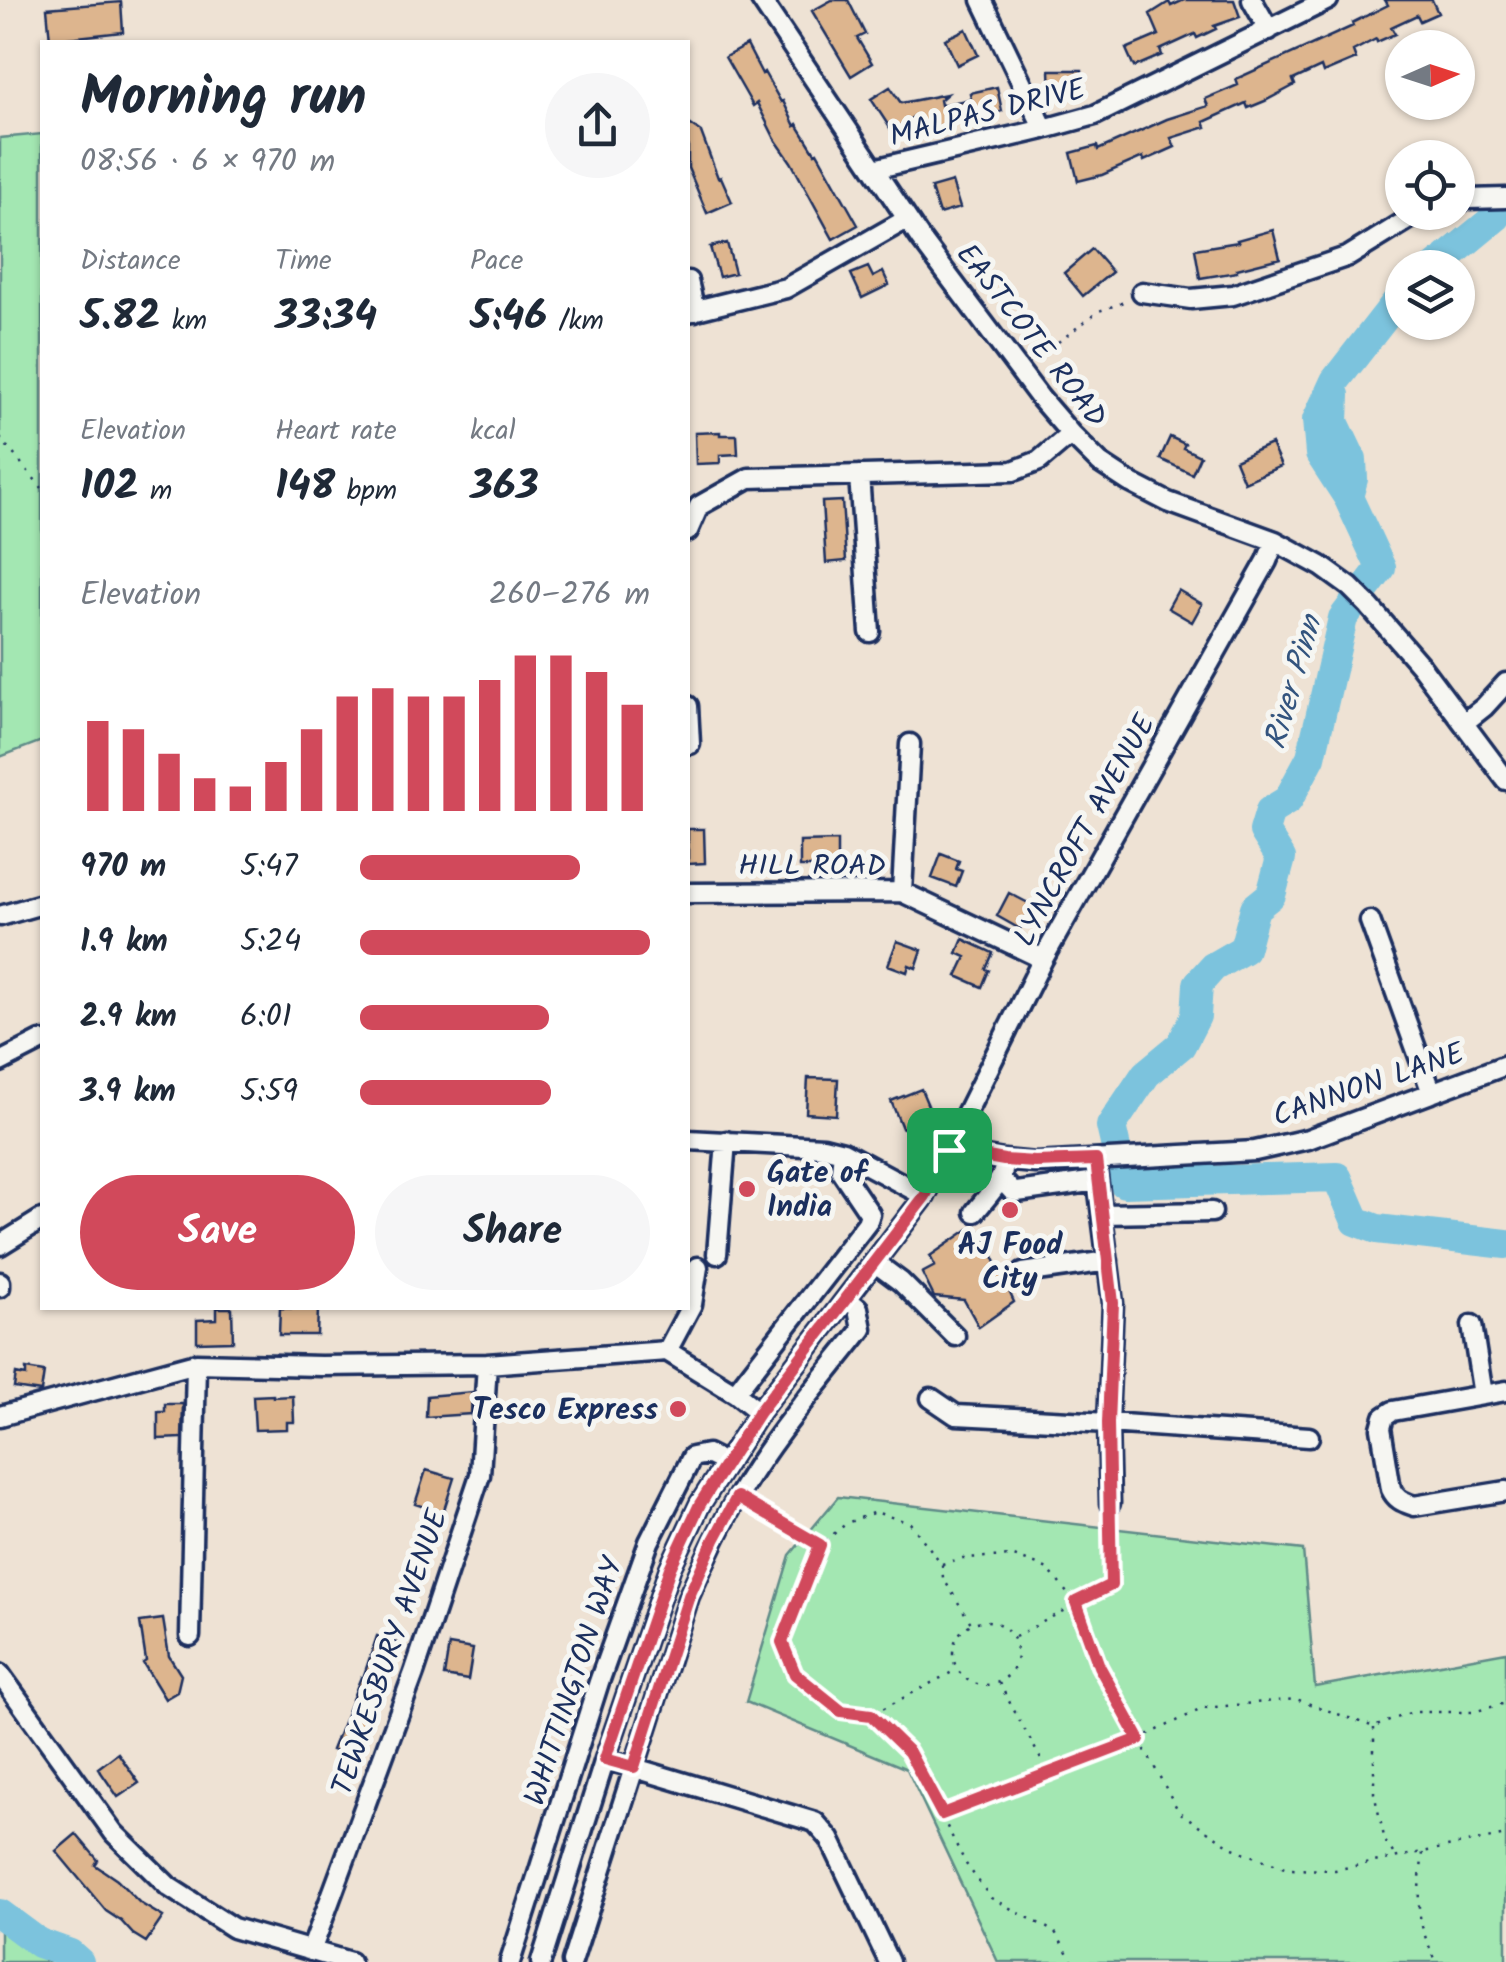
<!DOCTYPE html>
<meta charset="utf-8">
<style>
:root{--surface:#fff;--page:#f6f6f7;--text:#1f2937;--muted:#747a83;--accent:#d1495b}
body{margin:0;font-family:Kalam,sans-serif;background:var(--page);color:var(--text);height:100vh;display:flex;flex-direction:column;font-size:38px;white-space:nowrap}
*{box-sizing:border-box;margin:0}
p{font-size:32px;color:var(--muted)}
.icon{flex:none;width:55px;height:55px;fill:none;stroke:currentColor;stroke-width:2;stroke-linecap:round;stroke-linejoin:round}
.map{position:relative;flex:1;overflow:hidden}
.panel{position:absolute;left:40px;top:40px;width:650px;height:1270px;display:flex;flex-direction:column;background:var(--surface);border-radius:0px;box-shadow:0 2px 8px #0004}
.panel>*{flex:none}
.needle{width:65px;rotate:87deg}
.tools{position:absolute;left:1385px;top:30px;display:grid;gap:20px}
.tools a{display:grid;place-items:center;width:90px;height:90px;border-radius:50%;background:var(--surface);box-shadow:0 2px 8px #0004;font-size:50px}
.pin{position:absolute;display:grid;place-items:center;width:85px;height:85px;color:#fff;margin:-42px;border-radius:20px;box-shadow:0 5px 15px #0006}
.round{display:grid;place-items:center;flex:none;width:105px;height:105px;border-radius:52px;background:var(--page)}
.summary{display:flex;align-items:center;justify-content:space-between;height:170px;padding:0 40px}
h1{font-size:55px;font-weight:700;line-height:75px}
.figures{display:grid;grid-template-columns:repeat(3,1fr);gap:15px;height:170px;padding:10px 40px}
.figures div{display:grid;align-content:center}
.figures b{font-size:42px;font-weight:700}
.figures small{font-size:28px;font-weight:400}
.figures p{font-size:28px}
.chart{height:280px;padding:20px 40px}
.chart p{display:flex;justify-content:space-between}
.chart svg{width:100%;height:180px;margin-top:10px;stroke:var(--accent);stroke-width:6}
.cta{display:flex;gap:20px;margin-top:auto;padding:20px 40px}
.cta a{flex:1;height:115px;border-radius:60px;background:var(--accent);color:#fff;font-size:40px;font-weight:700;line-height:115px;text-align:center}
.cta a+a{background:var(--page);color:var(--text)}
ul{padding:0 40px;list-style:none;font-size:32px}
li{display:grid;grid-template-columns:160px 120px 1fr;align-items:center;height:75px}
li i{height:25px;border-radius:12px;background:var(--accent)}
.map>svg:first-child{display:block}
.green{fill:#a3e7b2;stroke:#5f8b88;stroke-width:2.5}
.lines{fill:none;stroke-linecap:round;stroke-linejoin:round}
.river{stroke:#7cc3dd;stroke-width:30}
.building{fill:#ddb58e;stroke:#1b2f5e;stroke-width:2.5}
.minor-casing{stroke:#1b2f5e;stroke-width:25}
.path{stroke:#1b2f5e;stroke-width:2.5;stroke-dasharray:2.5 8;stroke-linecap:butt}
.minor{stroke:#f6f6f2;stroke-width:18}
.route-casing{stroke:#fff;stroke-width:20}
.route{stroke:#d1495b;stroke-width:12}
.poi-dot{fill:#d1495b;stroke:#f6f6f2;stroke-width:4}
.labels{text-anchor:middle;stroke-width:10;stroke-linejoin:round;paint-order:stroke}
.street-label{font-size:30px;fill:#1b2f5e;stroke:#f6f6f2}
.poi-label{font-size:30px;font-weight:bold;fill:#1b2f5e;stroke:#f6f6f2;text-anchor:start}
.water-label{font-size:32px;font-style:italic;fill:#33547e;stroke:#f6f6f2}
</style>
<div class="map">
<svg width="1506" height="1962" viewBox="0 0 1506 1962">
<rect width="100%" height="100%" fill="#eee2d4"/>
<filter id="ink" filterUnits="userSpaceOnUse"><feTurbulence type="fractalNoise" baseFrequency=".01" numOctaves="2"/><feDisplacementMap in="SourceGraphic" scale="20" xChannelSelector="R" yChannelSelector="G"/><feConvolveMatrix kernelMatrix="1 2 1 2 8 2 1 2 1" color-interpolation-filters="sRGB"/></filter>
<g filter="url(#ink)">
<path class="green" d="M 42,134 L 42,741 L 0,757 L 0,138 Z
M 838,1497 L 1303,1550 L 1315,1687 L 1506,1652 L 1506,1962 L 998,1962 L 907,1769 L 746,1702 L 790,1555 Z
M 0,1923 L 54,1962 L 0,1962 Z"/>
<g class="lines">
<path class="river" d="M 1434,268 L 1496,217 L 1506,204
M 1402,295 L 1335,381 L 1317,420 L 1320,454 L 1348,497 L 1381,568 L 1343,618 L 1311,757 L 1288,800 L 1270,811 L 1264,831 L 1281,858 L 1271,895 L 1255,908 L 1244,949 L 1213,967 L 1198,984 L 1196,1016 L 1181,1045 L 1146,1074 L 1111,1126 L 1124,1183 L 1337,1177 L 1356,1221 L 1377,1229 L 1506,1244
M 1335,395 L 1334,422 L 1352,460 L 1353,479 L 1348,497
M 0,1914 L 39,1943 L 70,1954 L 79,1962"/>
</g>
<path class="building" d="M 832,0 L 848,0 L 865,34 L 857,38 L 872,63 L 851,76 L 812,11 Z
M 1184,0 L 1234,0 L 1240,17 L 1214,26 L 1216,29 L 1197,38 L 1195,34 L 1160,50 L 1162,55 L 1134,67 L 1126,49 L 1159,35 L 1150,14 L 1169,2 L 1171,6 Z
M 1385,0 L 1432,0 L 1438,13 L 1420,21 L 1417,15 L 1391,27 L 1395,34 L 1377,42 L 1376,39 L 1353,51 L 1356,59 L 1323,73 L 1321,67 L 1293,80 L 1295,85 L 1265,101 L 1248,108 L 1246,103 L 1204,122 L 1206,127 L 1171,138 L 1175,147 L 1144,161 L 1143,157 L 1102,175 L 1078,181 L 1071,153 L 1097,146 L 1098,150 L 1167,119 L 1208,106 L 1205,99 L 1238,85 L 1236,79 L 1353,26 L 1352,23 L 1388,5 Z
M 121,2 L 123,32 L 50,40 L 47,8 Z
M 966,29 L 978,55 L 957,65 L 945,39 Z
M 747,45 L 762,74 L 764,72 L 781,102 L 783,101 L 795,126 L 797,124 L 815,153 L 817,152 L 858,225 L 833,239 L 791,162 L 775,139 L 757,103 L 753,106 L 725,57 Z
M 1050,70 L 1082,70 L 1082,92 L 1051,92 Z
M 890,87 L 901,103 L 947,94 L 940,100 L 941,105 L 971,99 L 970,93 L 997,87 L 1002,111 L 919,131 L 916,115 L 892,131 L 871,99 Z
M 688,123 L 701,132 L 718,178 L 721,177 L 732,202 L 707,213 L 688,168 Z
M 952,182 L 960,208 L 939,214 L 931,188 Z
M 1273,230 L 1280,258 L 1237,269 L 1237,272 L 1200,278 L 1195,249 L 1238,242 L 1237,240 Z
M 727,243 L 735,273 L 719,277 L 710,247 Z
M 1092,249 L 1112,272 L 1083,296 L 1064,273 Z
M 868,267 L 873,277 L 883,272 L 889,285 L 862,298 L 851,274 Z
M 720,432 L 720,435 L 737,435 L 738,454 L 720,455 L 720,463 L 696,464 L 695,433 Z
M 1170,437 L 1185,444 L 1183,448 L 1200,456 L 1192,474 L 1160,459 Z
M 1271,444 L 1281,466 L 1244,482 L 1235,460 Z
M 842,501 L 846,561 L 826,563 L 822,502 Z
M 1178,590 L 1202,604 L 1192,622 L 1168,608 Z
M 688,829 L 704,829 L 705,863 L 688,864 Z
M 837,841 L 837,867 L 800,867 L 800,842 Z
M 941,854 L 959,861 L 956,869 L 962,871 L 956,887 L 932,878 Z
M 1009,893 L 1032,905 L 1020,929 L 997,916 Z
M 963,939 L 993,953 L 986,969 L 989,970 L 982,987 L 957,976 L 966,957 L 957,953 Z
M 897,941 L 922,950 L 916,968 L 909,965 L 907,972 L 888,965 Z
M 808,1078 L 838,1079 L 836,1115 L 806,1113 Z
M 921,1089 L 932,1115 L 902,1128 L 891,1101 Z
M 969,1229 L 982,1232 L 1014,1302 L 979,1327 L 964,1300 L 934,1297 L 922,1273 L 935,1266 L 930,1256 Z
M 217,1308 L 232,1308 L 233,1341 L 197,1342 L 197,1320 L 217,1319 Z
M 280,1308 L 318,1309 L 317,1335 L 279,1335 Z
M 26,1369 L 44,1372 L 41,1392 L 14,1388 L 16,1374 L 26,1376 Z
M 472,1392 L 471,1414 L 426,1417 L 427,1396 Z
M 273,1395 L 273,1397 L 293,1396 L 294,1422 L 287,1422 L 287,1429 L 255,1430 L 253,1396 Z
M 165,1404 L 183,1404 L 182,1438 L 158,1439 L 158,1412 L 165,1412 Z
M 426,1470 L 454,1478 L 443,1513 L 415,1504 Z
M 163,1619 L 169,1656 L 181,1675 L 177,1692 L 165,1699 L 143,1663 L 146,1661 L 140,1622 Z
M 377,1636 L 399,1644 L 356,1758 L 332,1750 L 361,1677 L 363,1678 Z
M 449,1645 L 473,1649 L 468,1680 L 444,1676 Z
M 118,1753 L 139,1783 L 118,1797 L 98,1768 Z
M 76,1834 L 98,1860 L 95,1865 L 117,1880 L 140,1903 L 163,1917 L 146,1942 L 133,1934 L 121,1921 L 106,1911 L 56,1851 Z"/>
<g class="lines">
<g class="minor-casing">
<path id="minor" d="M 761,0 L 920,238 L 1040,398 L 1071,434 L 1100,463 L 1129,482 L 1168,502 L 1275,541 L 1321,566 L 1350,587 L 1369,606 L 1420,665 L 1506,780
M 982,0 L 1044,129
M 1252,0 L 1269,30
M 874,169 L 1044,129 L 1095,115 L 1328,0
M 1458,202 L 1468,199 L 1506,198
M 688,281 L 695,311
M 1142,292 L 1191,299 L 1233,295 L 1349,256 L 1409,219 L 1428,212
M 688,312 L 786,288 L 907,219
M 859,475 L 870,632
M 688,531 L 699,506 L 749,478 L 1013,471 L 1039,461 L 1071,434
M 688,706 L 690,744
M 1465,722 L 1484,707 L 1506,683
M 902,892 L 910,744
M 688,893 L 902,892 L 1043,959
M 0,916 L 42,904
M 1370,921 L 1432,1093
M 0,1062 L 41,1041
M 688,1140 L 823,1147 L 843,1152 L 925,1196
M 949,1151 L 1004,1160 L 1035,1163 L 1255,1151 L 1308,1139 L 1506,1065
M 1095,1160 L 1113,1303 L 1108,1423 L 1110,1503
M 1002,1180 L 1012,1191 L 1017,1192 L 1097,1181
M 975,1212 C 984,1200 1001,1183 1003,1171
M 1102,1214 L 1212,1212
M 0,1245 L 42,1219
M 717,1254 L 726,1141
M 874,1262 L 901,1282 L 955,1336
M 1023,1273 L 1108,1261
M 0,1282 L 0,1287
M 1472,1325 L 1483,1395
M 667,1351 L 692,1304 L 698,1267
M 1506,1391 L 1393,1411 L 1384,1417 L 1381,1428 L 1391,1489 C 1396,1500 1403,1502 1414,1506 L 1506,1491
M 735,1393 L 867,1223 L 870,1214 L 841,1171 L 843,1152
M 931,1398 L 956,1415 L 1108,1423 L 1309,1437
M 0,1416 L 196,1363 L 321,1366 L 487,1364 L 667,1351 L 735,1393 L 759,1412
M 190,1636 L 196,1363
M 0,1674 L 114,1833 L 169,1887 L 233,1928 L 350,1962
M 605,1759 L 815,1822 L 830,1839 L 889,1962
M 311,1951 L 414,1673 L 480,1475 L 487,1364
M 510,1962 L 599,1682 L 649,1542 L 692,1457 L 707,1454 L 725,1463
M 541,1962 L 605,1759 L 670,1568 L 700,1504 L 759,1412 L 925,1196 L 1043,959 L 1267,561 L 1275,541
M 572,1962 L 689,1596 C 704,1563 718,1529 737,1498 C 772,1437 819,1384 862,1329 L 858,1308 L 847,1299"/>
</g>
<path class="path" d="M 1033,361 L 1099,311 L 1127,301
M 0,438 L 42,488
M 753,1507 L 820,1545 L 847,1523 L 875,1512 L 910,1523 L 942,1564 L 943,1578 L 971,1623
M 819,1546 L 781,1642 L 795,1674 L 841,1711 L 871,1715 L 956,1670
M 942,1564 L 963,1558 L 1014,1556 L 1048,1569 L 1075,1603 L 1099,1666 L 1179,1812 L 1233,1848 L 1287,1869 L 1335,1870 L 1506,1835
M953 1653a32 32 0 1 1 64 0a32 32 0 1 1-64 0Z
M 1015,1637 L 1111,1585 L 1110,1522
M 999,1683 L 1048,1772
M 871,1715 L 909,1752 L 966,1864 L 991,1898 L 1055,1932 L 1073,1962
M 1374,1728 L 1374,1793 L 1385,1841 L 1395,1856
M 942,1814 L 1139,1739 L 1204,1708 L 1296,1699 L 1374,1727 L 1412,1712 L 1473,1712 L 1506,1703
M 1423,1853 C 1417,1899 1414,1920 1437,1962"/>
<use href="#minor" class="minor"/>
</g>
</g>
<g class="lines" filter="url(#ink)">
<g class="route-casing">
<path id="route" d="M 949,1150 L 1004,1160 L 1035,1162 L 1096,1160 L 1113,1303 L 1108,1423 L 1111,1585 L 1076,1602 L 1099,1666 L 1139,1739 L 942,1814 L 909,1752 L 871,1715 L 841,1711 L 795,1674 L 782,1642 L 820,1545 L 737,1497 L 714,1540 L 689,1596 L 634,1767 L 605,1759 L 670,1568 L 700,1504 L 759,1412 L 925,1196 Z"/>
</g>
<use href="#route" class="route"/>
</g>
<g class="poi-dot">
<circle cx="747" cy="1189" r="10"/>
<circle cx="1010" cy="1210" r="10"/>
<circle cx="678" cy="1409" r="10"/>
</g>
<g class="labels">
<g class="street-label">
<text transform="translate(987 112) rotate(-14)" y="10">MALPAS DRIVE</text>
<text transform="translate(1032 335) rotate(52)" y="10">EASTCOTE ROAD</text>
<text transform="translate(1084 830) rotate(-61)" y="10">LYNCROFT AVENUE</text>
<text x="812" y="875">HILL ROAD</text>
<text transform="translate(1368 1084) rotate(-19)" y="10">CANNON LANE</text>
<text transform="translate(389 1652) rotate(-71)" y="10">TEWKESBURY AVENUE</text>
<text transform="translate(573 1681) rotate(-72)" y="10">WHITTINGTON WAY</text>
</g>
<g class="poi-label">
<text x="767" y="1182">Gate of<tspan x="767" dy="34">India</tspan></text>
<text x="1010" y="1254" text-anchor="middle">AJ Food<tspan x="1010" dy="34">City</tspan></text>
<text x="658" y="1419" text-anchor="end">Tesco Express</text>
</g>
<g class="water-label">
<text transform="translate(1292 682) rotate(-74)" y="11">River Pinn</text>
</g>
</g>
</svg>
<div class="tools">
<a><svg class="needle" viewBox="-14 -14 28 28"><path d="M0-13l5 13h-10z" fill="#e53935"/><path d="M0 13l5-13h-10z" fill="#747a83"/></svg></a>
<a><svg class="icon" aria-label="locate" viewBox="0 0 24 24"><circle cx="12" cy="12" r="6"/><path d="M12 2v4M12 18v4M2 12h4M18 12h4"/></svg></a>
<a><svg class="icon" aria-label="layers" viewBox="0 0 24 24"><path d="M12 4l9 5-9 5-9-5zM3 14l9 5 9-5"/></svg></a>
</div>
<div class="pin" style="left:949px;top:1150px;background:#1e9e55"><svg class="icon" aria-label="arrive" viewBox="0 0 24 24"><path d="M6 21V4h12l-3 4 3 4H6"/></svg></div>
<section class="panel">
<div class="summary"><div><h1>Morning run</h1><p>08:56 · 6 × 970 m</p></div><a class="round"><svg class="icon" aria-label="share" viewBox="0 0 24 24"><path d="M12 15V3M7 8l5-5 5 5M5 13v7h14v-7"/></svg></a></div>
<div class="figures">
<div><p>Distance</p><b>5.82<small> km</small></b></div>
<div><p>Time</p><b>33:34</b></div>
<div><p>Pace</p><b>5:46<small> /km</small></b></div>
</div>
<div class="figures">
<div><p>Elevation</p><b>102<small> m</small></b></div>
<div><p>Heart rate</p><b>148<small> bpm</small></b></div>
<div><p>kcal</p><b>363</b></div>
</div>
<div class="chart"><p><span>Elevation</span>260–276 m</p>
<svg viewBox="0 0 160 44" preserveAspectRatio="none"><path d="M5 44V22M15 44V24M25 44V30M35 44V36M45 44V38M55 44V32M65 44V24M75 44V16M85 44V14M95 44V16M105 44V16M115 44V12M125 44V6M135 44V6M145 44V10M155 44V18"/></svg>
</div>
<ul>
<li><b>970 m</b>5:47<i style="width:76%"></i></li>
<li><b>1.9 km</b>5:24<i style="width:100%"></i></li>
<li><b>2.9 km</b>6:01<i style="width:65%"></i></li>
<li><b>3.9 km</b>5:59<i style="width:66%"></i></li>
</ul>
<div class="cta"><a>Save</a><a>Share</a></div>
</section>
</div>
